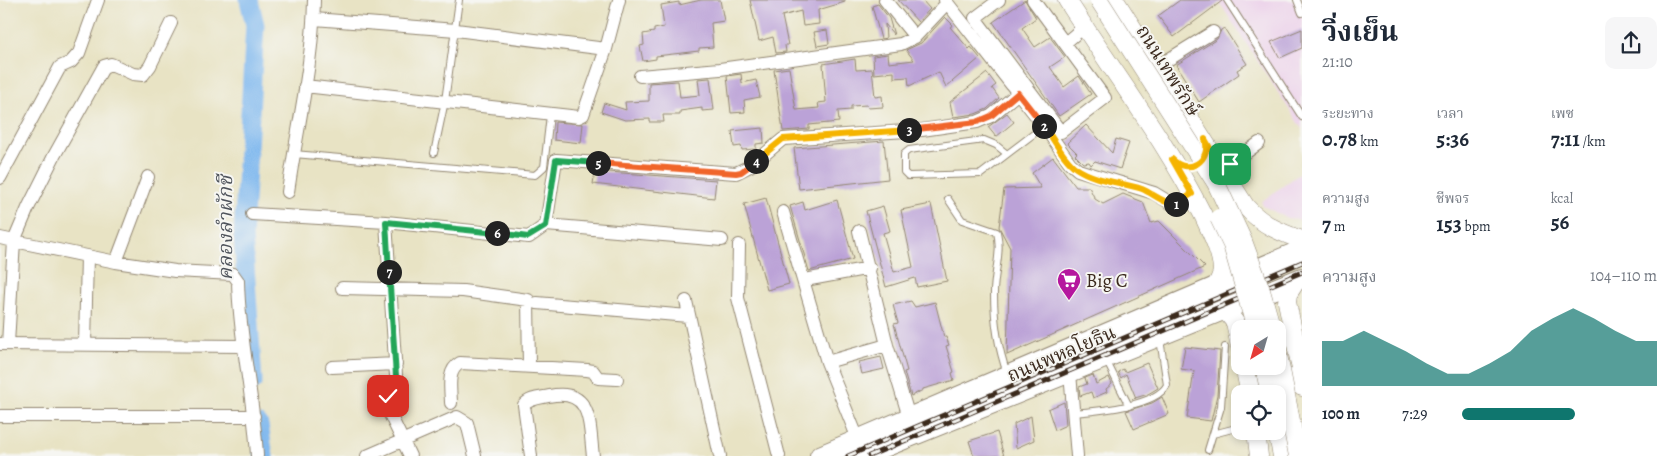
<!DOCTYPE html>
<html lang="th">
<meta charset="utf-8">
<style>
:root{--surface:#fff;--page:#f6f6f7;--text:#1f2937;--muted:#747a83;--accent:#0f766e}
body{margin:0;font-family:Alegreya,"Noto Serif Thai",serif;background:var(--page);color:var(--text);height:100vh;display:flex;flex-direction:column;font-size:19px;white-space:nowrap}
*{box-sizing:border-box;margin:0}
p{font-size:16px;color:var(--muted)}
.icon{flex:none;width:28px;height:28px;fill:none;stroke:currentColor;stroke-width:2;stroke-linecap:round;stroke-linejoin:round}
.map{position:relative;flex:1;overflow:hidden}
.sheet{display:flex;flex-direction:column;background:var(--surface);width:375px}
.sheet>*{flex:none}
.needle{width:32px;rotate:217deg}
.buttons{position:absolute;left:1231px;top:320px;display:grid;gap:10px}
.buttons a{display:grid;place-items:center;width:55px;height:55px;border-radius:10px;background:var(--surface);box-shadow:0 2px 8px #0003;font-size:25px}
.pin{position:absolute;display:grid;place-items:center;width:42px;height:42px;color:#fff;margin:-21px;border-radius:10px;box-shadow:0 2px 8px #0006}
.km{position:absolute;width:25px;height:25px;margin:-12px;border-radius:50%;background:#222;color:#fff;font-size:14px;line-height:25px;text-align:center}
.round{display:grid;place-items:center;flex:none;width:52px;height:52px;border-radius:10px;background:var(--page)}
.overview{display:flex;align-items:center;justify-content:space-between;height:85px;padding:0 20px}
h1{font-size:28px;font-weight:700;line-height:38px}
.metrics{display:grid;grid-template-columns:repeat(3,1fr);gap:8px;height:85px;padding:5px 20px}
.metrics div{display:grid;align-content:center}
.metrics b{font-size:21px;font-weight:700}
.metrics small{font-size:14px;font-weight:400}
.metrics p{font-size:14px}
.chart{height:140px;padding:10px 20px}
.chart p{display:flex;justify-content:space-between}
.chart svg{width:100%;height:90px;margin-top:5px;fill:var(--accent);opacity:.7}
ul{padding:0 20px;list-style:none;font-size:16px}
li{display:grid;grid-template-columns:80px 60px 1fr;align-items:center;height:38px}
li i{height:12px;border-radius:6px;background:var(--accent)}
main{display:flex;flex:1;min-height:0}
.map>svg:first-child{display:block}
.built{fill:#ecd1ea}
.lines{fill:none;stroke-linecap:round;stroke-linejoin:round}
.river{stroke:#7eb7ee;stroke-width:19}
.building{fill:#bba2d7}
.lane-casing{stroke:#928671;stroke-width:8}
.street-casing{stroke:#928671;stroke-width:14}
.secondary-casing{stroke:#928671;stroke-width:19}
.primary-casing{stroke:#928671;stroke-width:22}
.lane{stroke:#fff;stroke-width:6}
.street{stroke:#fff;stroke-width:12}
.secondary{stroke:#fff;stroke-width:18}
.primary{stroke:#fff;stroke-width:20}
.rail-casing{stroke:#3b2a1e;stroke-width:5}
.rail{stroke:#f6f6f2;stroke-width:3;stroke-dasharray:9;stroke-linecap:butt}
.secondary-bridge-casing{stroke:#928671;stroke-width:19;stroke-linecap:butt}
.secondary-bridge{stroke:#fff;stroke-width:18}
.split-1-casing{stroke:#fff;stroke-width:10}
.split-2-casing{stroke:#fff;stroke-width:10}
.split-3-casing{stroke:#fff;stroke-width:10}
.split-4-casing{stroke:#fff;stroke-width:10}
.split-5-casing{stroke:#fff;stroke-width:10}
.split-6-casing{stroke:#fff;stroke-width:10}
.split-7-casing{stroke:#fff;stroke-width:10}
.split-8-casing{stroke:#fff;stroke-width:10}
.split-1{stroke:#f5b400;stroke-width:6}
.split-2{stroke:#f5b400;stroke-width:6}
.split-3{stroke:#f0652b;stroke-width:6}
.split-4{stroke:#f5b400;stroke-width:6}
.split-5{stroke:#f0652b;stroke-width:6}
.split-6{stroke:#22a559;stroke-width:6}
.split-7{stroke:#22a559;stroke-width:6}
.split-8{stroke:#22a559;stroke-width:6}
.labels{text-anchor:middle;stroke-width:4;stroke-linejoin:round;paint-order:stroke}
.street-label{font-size:19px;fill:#3b2a1e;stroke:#f6f6f2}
.poi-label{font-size:19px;fill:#3b2a1e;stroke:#f6f6f2;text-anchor:start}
.water-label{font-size:20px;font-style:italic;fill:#4f545c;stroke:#f6f6f2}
</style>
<main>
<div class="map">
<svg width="1302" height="456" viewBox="0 0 1302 456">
<rect width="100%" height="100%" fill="#f6f6f2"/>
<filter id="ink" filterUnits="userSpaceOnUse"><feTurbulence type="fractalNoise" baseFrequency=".02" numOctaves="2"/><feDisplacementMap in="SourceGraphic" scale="10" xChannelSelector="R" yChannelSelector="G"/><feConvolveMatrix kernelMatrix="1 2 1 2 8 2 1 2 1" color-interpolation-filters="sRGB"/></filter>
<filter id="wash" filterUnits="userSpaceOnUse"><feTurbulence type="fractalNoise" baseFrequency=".0096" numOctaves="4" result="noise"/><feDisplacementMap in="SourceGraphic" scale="20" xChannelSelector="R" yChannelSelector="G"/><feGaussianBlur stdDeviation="1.12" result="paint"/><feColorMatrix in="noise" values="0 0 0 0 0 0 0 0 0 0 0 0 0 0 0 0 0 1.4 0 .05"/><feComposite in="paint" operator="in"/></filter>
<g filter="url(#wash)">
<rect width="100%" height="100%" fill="#e8e3c4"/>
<path class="built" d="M 1218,0 L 1302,0 L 1302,129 L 1225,11 Z
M 1302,172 L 1302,220 L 1287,218 L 1265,207 L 1261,202 Z"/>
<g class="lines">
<path class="river" d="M 249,0 L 255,25 L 243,237 L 253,381
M 259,425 L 264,456"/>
</g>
<g id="blocks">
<path class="building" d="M 701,0 L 720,0 L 724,21 L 711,23 L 713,47 L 699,48 L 699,51 L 656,56 L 656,59 L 643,61 L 640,46 L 644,45 L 643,34 L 654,32 L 654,29 L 664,27 L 661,5 L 679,2 L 679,5 Z
M 750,0 L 845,0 L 845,2 L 818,10 L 819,24 L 803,26 L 801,11 L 782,16 L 788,45 L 785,45 L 786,52 L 776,53 L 773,37 L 759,41 Z
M 898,0 L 922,0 L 930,9 L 918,22 Z
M 1025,0 L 1036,18 L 1022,28 L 1035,47 L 1050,37 L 1065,57 L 1050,67 L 1064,87 L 1079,76 L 1091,94 L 1059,116 L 993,22 Z
M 1180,0 L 1222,0 L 1222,1 L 1174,37 L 1158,16 Z
M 878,4 L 889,18 L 894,35 L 885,24 L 886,38 L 881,39 L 872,6 Z
M 945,17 L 953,25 L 950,27 L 969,49 L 971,47 L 980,58 L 946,87 L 939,72 L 909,86 L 908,77 L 894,78 L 894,72 L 874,74 L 873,56 L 888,54 L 889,63 L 914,60 L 906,50 L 921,43 Z
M 1224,28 L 1247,64 L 1237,70 L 1239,74 L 1199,102 L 1176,65 L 1217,39 L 1221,30 Z
M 1302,29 L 1302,48 L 1280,58 L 1271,42 Z
M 827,30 L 829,44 L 817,46 L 814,32 Z
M 855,59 L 856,70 L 872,69 L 875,97 L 882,96 L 883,107 L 868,108 L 867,105 L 851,106 L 851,110 L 838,111 L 839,122 L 809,125 L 809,129 L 783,131 L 774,70 L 789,68 L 796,110 L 819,108 L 818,103 L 826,102 L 823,64 Z
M 987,73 L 996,85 L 992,88 L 999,98 L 987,109 L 975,114 L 953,117 L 950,102 Z
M 741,74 L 742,83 L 756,80 L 760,97 L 744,100 L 745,112 L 731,113 L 727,76 Z
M 710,78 L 714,110 L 702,111 L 702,108 L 680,111 L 680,115 L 663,115 L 664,122 L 650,122 L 650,119 L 625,120 L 601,112 L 604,103 L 626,110 L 625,102 L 649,101 L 649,83 L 678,81 L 680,97 L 700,95 L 698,79 Z
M 1007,113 L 1014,122 L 996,137 L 988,127 Z
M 555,122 L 583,124 L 581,143 L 554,140 Z
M 1086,125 L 1112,153 L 1116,139 L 1129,143 L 1120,169 L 1095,161 L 1091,165 L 1089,162 L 1083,163 L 1075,155 L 1077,153 L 1067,143 Z
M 763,128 L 764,143 L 756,144 L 756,149 L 742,150 L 741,146 L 734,147 L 732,131 Z
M 884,141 L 888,179 L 799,189 L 794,148 Z
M 1053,157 L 1076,187 L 1089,187 L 1095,199 L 1103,204 L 1123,194 L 1143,202 L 1151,223 L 1159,221 L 1205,267 L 1007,355 L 1010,248 L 999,227 L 1004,189 L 1041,188 L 1032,173 Z
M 595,171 L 716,180 L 714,198 L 593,184 Z
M 766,198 L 789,284 L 767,290 L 744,204 Z
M 837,200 L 853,259 L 809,271 L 790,206 L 803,202 L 805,210 Z
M 931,204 L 947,281 L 917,287 L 915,278 L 886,287 L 866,211 L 883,206 L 890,231 L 883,233 L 894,272 L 913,267 L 901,210 Z
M 911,301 L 915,307 L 935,302 L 944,337 L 946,337 L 949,345 L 946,346 L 954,372 L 952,373 L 954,380 L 923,389 L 923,390 L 911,396 L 904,372 L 907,371 L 894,324 L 898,323 L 893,305 Z
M 1185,347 L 1220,351 L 1217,395 L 1211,421 L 1187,418 L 1194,371 L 1181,369 Z
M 881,357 L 884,369 L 862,374 L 859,362 Z
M 1147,363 L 1158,388 L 1148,394 L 1132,399 L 1136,398 L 1126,374 L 1121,378 L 1118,372 L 1123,369 L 1125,372 Z
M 1093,375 L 1096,384 L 1109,377 L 1112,384 L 1106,389 L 1107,392 L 1093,398 L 1091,392 L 1080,396 L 1079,387 L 1087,384 L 1085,378 Z
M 1162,397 L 1169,414 L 1134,429 L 1126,411 L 1152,403 Z
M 1064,402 L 1066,425 L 1055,430 L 1048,409 Z
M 1031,416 L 1034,440 L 1016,448 L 1014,424 Z
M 997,432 L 1004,456 L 974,456 L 969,441 Z"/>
</g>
</g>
<g filter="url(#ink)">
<use href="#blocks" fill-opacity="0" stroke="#928671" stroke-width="1"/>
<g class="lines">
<g class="lane-casing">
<path id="lane" d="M 1227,0 L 1302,117
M 1297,0 L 1302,13
M 434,153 L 445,101 L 459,0
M 294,154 L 535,175 L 544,167 L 550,115
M 1007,154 L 996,145 L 984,140 L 909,150 L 904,154 L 904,172 L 908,176 L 981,174 L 1044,126
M 948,199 L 962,220 L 997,232 C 1002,252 994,273 994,293 C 994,320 998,348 1007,373
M 1106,360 L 1129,406
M 1073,413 C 1096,411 1155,407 1167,385 L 1160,339
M 1213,434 L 1240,427
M 1208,450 L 1221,407 L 1225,347"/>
</g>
<g class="street-casing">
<path id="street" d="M 885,0 L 915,37
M 945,0 L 1044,126 L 1070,163 L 1078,170 L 1154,193 L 1174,205 L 1192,194
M 999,0 L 975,18 L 1061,132 L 1105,98 L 1033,0
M 314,19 L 456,30 L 606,49
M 1065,43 L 1084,27
M 1158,66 L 1213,32
M 640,76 L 720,69 L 901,44 L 915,37 L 947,3
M 305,86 L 579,117 L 583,115 L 606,49 L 619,0
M 1222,170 L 1259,143
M 0,178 L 60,67 L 71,62 L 79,53 L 98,0
M 288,192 C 297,128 313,64 314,0
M 783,212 L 827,362 L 858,439
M 252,214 L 386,222 L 529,237 L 546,225 L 556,160 L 736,173 L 752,165 L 783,139 L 922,130 L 977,122 L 991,116 L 1018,93
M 386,222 L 397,391 L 385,397 L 384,402 L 410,456
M 546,225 L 722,240
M 859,231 L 887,345 L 909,417
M 0,238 L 116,262 L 175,271 L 233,274 L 238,281 C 239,340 254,397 257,456
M 739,245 L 738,298 L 779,456
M 116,262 L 148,177
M 805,280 L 870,268
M 342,288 L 463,291 L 528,300 L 529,367
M 686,301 L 720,456
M 537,303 L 688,316
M 0,344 L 243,346
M 8,344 L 14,241 L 28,208 L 54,156 L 104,66 L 111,64 L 133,74 L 143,75 L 150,66 L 171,23
M 85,345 L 87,256
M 827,362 L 887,345
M 332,367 L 396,364
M 1070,373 L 1077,456
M 451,403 C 451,390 446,371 460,363 L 587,370 L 593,371 L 598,378 L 617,379
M 0,416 L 254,416
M 367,456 L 457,417 L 467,423 L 475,456
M 531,456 L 524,405 C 530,398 540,398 549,396 C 593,387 589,425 593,456"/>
</g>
<g class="secondary-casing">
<path id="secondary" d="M 1067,0 C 1112,71 1165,139 1203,215 C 1210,231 1221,251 1222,269 C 1222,276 1219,280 1216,286
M 1115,0 L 1246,207 C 1263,225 1279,232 1302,240
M 1297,280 L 1288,294 L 1287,302 L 1302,374
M 1224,309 L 1235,322 L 1240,347
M 1244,366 L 1250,394
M 1254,394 C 1264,374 1287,370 1302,387
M 1256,431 L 1259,456
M 1277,431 L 1282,456"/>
</g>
<g class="primary-casing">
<path id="primary" d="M 820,456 L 1302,250
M 862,456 L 1302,278"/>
</g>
<use href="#lane" class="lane"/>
<use href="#street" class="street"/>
<use href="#secondary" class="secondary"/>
<use href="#primary" class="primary"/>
<g class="rail-casing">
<path id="rail" d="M 848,456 L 1302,262
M 869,456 L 1302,272"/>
</g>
<use href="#rail" class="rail"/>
<g class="secondary-bridge-casing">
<path id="secondary-bridge" d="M 1099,0 L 1216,183 L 1243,241 L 1260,287 L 1272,329
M 1219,218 L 1232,245 L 1256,329
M 1278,355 L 1298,456
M 1264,366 L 1270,394"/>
</g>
<use href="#secondary-bridge" class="secondary-bridge"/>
</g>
</g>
<g class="lines" filter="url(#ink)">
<g class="split-1-casing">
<path id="split-1" d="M 1176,204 L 1192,194 L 1172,159 C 1188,176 1212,161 1205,139 L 1222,170 L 1230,164"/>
</g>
<g class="split-2-casing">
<path id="split-2" d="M 1044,126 C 1054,139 1063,159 1076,168 C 1095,181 1121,182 1142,189 C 1152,193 1166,205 1176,204"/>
</g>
<g class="split-3-casing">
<path id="split-3" d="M 909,130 L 977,122 L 991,116 L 1018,93 L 1044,126"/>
</g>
<g class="split-4-casing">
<path id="split-4" d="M 756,161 L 783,139 L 909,130"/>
</g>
<g class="split-5-casing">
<path id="split-5" d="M 598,163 L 736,173 L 741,172 L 756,161"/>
</g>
<g class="split-6-casing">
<path id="split-6" d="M 497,233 L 528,237 L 546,226 L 556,160 L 598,163"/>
</g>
<g class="split-7-casing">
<path id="split-7" d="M 389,272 L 386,222 L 497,233"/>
</g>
<g class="split-8-casing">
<path id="split-8" d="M 388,396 L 397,391 L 389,272"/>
</g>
<use href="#split-1" class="split-1"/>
<use href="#split-2" class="split-2"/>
<use href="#split-3" class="split-3"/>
<use href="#split-4" class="split-4"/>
<use href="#split-5" class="split-5"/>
<use href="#split-6" class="split-6"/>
<use href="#split-7" class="split-7"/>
<use href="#split-8" class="split-8"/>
</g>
<defs>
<g id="supermarket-pin" transform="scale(1.25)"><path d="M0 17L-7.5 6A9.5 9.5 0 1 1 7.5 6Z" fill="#b5179e" stroke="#f6f6f2"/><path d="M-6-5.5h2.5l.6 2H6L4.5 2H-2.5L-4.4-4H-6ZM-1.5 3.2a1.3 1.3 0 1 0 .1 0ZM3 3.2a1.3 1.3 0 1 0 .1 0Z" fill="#fff"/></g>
</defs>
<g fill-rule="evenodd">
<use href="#supermarket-pin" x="1069" y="280"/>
</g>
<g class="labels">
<g class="street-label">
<text transform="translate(1169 70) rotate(58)" y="7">ถนนเทพรักษ์</text>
<text transform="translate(1061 353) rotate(-23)" y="7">ถนนพหลโยธิน</text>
</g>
<g class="poi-label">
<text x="1086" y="287">Big C</text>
</g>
<g class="water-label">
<text transform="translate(225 228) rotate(-90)" y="7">คลองลำผักชี</text>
</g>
</g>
</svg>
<div class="buttons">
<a><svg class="needle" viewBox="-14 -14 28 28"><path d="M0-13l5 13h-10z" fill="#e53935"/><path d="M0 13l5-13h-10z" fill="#747a83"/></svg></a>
<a><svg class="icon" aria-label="locate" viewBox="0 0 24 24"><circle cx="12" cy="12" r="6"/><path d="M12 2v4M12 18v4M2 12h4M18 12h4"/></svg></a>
</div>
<div class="pin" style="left:1230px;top:164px;background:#1e9e55"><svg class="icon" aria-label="arrive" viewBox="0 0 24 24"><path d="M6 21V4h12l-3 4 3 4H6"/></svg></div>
<div class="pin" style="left:388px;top:396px;background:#d93025"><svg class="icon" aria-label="check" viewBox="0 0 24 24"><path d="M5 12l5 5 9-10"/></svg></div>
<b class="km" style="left:1176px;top:204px">1</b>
<b class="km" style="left:1044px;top:126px">2</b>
<b class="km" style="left:909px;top:130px">3</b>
<b class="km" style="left:756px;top:161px">4</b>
<b class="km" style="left:598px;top:163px">5</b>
<b class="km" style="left:497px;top:233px">6</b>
<b class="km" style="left:389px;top:272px">7</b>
</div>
<section class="sheet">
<div class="overview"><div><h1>วิ่งเย็น</h1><p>21:10</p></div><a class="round"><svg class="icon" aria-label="share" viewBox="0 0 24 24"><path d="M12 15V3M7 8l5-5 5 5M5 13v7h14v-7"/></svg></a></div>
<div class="metrics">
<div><p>ระยะทาง</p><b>0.78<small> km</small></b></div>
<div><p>เวลา</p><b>5:36</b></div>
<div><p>เพซ</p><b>7:11<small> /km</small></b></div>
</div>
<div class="metrics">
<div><p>ความสูง</p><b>7<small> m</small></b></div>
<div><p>ชีพจร</p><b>153<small> bpm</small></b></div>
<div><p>kcal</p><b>56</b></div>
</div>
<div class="chart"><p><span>ความสูง</span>104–110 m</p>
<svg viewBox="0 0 160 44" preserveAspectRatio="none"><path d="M0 44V22L10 22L20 17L30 22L40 27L50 33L60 38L70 38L80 33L90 27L100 17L110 11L120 6L130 11L140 17L150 22L160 22V44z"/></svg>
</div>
<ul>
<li><b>100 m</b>7:29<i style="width:58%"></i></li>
</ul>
</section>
</main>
